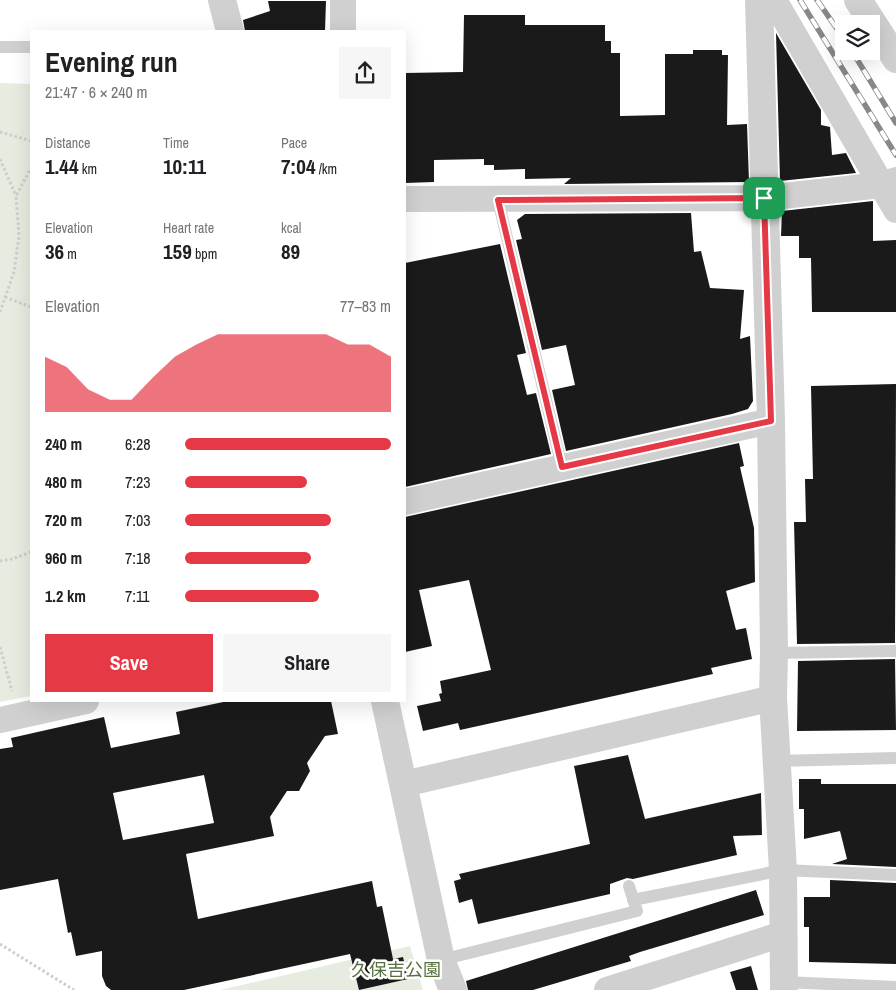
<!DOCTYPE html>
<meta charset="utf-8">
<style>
:root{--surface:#fff;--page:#f6f6f6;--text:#202124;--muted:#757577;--accent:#e63946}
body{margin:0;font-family:"Archivo Narrow","Noto Sans JP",sans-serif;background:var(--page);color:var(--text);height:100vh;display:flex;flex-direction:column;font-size:19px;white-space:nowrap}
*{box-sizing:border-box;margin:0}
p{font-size:16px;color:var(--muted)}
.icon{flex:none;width:28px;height:28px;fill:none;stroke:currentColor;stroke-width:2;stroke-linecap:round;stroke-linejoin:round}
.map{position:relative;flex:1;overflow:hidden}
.panel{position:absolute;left:30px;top:30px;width:376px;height:672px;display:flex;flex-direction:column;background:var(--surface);border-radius:0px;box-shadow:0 5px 20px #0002}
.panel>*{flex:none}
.fabs{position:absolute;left:835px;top:15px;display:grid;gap:10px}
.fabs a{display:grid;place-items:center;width:45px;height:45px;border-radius:0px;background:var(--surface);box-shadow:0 5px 20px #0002;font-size:25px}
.pin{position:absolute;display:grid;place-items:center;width:42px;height:42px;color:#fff;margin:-21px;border-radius:10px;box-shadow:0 2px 8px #0006}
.round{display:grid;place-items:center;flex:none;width:52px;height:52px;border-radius:0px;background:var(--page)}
.headline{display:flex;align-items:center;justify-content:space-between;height:85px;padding:0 15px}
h1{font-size:28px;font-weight:800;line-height:38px}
.metrics{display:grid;grid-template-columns:repeat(3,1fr);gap:8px;height:85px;padding:5px 15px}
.metrics div{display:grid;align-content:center}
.metrics b{font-size:21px;font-weight:800}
.metrics small{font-size:14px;font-weight:400}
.metrics p{font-size:14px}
.chart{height:140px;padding:10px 15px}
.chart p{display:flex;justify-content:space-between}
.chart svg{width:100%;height:90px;margin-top:5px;fill:var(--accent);opacity:.7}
.button{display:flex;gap:10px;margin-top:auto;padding:10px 15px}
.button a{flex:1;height:58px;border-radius:0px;background:var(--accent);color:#fff;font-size:20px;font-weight:800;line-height:58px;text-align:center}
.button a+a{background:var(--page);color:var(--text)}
ul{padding:0 15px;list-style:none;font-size:16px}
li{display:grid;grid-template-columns:80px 60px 1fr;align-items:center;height:38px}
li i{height:12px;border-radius:6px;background:var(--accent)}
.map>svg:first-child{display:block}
.green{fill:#e6ecdf}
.building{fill:#1a1a1a;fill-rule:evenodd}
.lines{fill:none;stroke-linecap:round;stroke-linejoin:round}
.path{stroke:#cdcdcd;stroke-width:3;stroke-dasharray:2.5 2.5;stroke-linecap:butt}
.service{stroke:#d0d0d0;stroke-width:12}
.minor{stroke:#d0d0d0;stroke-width:26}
.tertiary{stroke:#d0d0d0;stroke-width:28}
.rail-casing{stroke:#888;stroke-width:5.5}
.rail{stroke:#fff;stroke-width:4;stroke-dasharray:11;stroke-linecap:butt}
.route-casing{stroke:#fff;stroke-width:10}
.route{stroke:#e63946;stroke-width:6}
.labels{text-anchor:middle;stroke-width:5;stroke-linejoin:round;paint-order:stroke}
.park-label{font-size:18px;fill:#56703f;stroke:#fff}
</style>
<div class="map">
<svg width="896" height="990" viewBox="0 0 896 990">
<rect width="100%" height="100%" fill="#fff"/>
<path class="green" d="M 0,83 L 31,84 L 31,696 L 0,702 Z
M 410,946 L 423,990 L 220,990 Z"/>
<path class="building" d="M 268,1 L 326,1 L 325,31 L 245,31 L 243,20 L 270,11 Z
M 464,15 L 525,15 L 525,25 L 605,25 L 605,41 L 611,41 L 611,53 L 620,53 L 620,116 L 665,115 L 665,54 L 693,54 L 693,50 L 722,50 L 722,55 L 728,55 L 727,125 L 747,124 L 749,182 L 564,184 L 571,178 L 525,179 L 525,169 L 494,170 L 494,165 L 484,165 L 484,159 L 434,160 L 434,182 L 405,183 L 405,73 L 463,72 Z
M 776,33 L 821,110 L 821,125 L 830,127 L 832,155 L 846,153 L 856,173 L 780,181 Z
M 873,201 L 873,241 L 896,240 L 896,312 L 812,312 L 811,258 L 799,258 L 799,236 L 781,236 L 782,211 Z
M 691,213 L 694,252 L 701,251 L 710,288 L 744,290 L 740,339 L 750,336 L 753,401 L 748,409 L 732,414 L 566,451 L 552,390 L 575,385 L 566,345 L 542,350 L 516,240 L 522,239 L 517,220 L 525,214 Z
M 500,244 L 526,353 L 517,355 L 527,395 L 536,393 L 551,454 L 405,487 L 405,263 Z
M 896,384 L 895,643 L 797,644 L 794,522 L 806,522 L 805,479 L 813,479 L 811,386 Z
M 739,443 L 744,466 L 740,467 L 754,528 L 755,582 L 726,591 L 736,630 L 746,628 L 752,659 L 711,668 L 713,674 L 460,730 L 458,723 L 423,731 L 417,706 L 441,701 L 439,694 L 442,693 L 440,681 L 491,670 L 469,580 L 419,590 L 432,646 L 405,652 L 405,517 Z
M 895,659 L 896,730 L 797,731 L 798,661 Z
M 228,701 L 331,701 L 338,734 L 325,736 L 307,763 L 310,771 L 299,791 L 287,791 L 270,817 L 274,836 L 186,854 L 198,919 L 372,881 L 377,907 L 382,906 L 393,959 L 403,957 L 408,979 L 359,990 L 350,954 L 184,990 L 111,990 L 106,986 L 102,976 L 102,951 L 76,956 L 71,932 L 68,933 L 58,879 L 0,890 L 0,749 L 13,747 L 11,738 L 104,717 L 111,748 L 180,734 L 176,712 ZM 204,775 L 214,823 L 123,840 L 113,793 Z
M 628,755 L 645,819 L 761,793 L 762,835 L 733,836 L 737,855 L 633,879 L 627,878 L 610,884 L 610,894 L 478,924 L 472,899 L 459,903 L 454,881 L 461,879 L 459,874 L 590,844 L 574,766 Z
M 799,779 L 821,779 L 821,784 L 896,784 L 896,867 L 832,864 L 847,859 L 840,831 L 804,839 L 804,809 L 799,809 Z
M 830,880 L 896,883 L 896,964 L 809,962 L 809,927 L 804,927 L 804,897 L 830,897 Z
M 756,890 L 764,915 L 640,952 L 629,956 L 631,961 L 533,990 L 468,990 L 466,981 Z
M 751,966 L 758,990 L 736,990 L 730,972 Z"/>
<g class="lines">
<path class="path" d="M 0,132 L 31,141
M 0,159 L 16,196
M 5,297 L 31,307
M 0,312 L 14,272 L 19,236 L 16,196 L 31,168
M 0,561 L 12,559 L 31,552
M 0,647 L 12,691
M 0,944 L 74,990"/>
<path class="service" d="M 0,47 L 31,47
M 498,200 L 562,467
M 774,653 L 896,651
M 777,761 L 896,758
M 633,900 L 783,870 L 896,875
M 441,960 L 637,911 L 629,886
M 784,982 L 896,987"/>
<path class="minor" d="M 343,0 L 343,31
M 774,0 L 896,210
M 405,199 L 765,198 L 881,185 L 896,180
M 405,502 L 771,421
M 0,720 L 86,701
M 404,784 L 773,698
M 607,990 L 783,934"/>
<path class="tertiary" d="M 222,0 L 230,31
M 759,0 L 771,421 L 774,653 L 773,698 L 783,870 L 784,990
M 858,0 L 896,59
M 385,701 L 441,960 L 453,990"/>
<g class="rail-casing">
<path id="rail" d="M 800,0 L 896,155
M 817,0 L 844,39
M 852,51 L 896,123"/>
</g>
<use href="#rail" class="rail"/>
</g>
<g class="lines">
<g class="route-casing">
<path id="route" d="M 764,198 L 771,421 L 562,467 L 498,200 Z"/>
</g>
<use href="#route" class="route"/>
</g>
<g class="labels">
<g class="park-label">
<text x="396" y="976">久保吉公園</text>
</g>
</g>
</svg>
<div class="fabs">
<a><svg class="icon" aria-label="layers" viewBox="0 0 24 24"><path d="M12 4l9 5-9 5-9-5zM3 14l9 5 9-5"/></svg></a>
</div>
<div class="pin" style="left:764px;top:198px;background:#1e9e55"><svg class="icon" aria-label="arrive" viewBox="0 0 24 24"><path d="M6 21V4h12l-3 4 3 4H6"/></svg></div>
<section class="panel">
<div class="headline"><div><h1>Evening run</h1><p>21:47 · 6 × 240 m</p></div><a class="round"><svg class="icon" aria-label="share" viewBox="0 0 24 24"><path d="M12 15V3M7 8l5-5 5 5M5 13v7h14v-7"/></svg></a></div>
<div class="metrics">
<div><p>Distance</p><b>1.44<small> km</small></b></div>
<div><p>Time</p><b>10:11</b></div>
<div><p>Pace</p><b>7:04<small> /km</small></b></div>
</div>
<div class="metrics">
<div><p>Elevation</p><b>36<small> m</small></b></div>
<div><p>Heart rate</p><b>159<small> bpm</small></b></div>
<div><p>kcal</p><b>89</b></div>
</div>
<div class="chart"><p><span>Elevation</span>77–83 m</p>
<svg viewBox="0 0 160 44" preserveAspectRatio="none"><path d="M0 44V17L10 22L20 33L30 38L40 38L50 27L60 17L70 11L80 6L90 6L100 6L110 6L120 6L130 6L140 11L150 11L160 17V44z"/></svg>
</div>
<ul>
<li><b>240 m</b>6:28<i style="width:100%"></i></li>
<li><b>480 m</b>7:23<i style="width:59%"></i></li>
<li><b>720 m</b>7:03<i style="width:71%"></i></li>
<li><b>960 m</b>7:18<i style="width:61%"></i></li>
<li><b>1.2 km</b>7:11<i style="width:65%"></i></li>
</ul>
<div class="button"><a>Save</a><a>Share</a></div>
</section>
</div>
